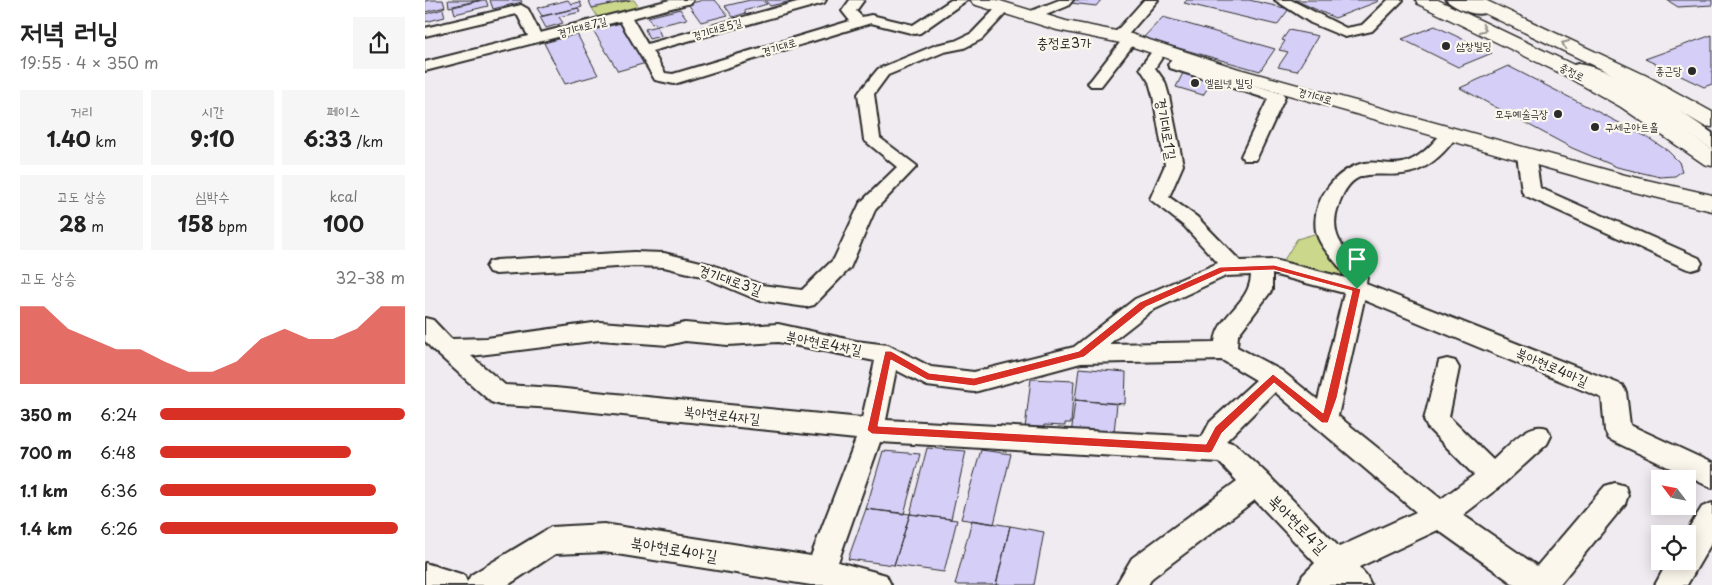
<!DOCTYPE html>
<html lang="ko">
<meta charset="utf-8">
<style>
:root{--surface:#fff;--page:#f6f6f6;--text:#222;--muted:#767676;--accent:#d93025}
body{margin:0;font-family:"Playpen Sans","Poor Story",sans-serif;background:var(--page);color:var(--text);height:100vh;display:flex;flex-direction:column;font-size:19px;white-space:nowrap}
*{box-sizing:border-box;margin:0}
p{font-size:16px;color:var(--muted)}
.icon{flex:none;width:28px;height:28px;fill:none;stroke:currentColor;stroke-width:2;stroke-linecap:round;stroke-linejoin:round}
.map{position:relative;flex:1;overflow:hidden}
.drawer{display:flex;flex-direction:column;background:var(--surface);width:425px}
.drawer>*{flex:none}
.needle{width:32px;rotate:302deg}
.tools{position:absolute;left:1226px;top:470px;display:grid;gap:10px}
.tools a{display:grid;place-items:center;width:45px;height:45px;border-radius:0px;background:var(--surface);box-shadow:0 2px 12px #0003;font-size:25px}
.pin{position:absolute;display:grid;place-items:center;width:42px;height:42px;color:#fff;margin:-51px -21px;border-radius:50% 50% 50% 0;rotate:-45deg;box-shadow:0 0 5px #0007}
.pin .icon{rotate:45deg}
.round{display:grid;place-items:center;flex:none;width:52px;height:52px;border-radius:0px;background:var(--page)}
.head{display:flex;align-items:center;justify-content:space-between;height:85px;padding:0 20px}
h1{font-size:28px;font-weight:700;line-height:38px}
.figures{display:grid;grid-template-columns:repeat(3,1fr);gap:8px;height:85px;padding:5px 20px}
.figures div{display:grid;align-content:center;border-radius:0px;background:var(--page);text-align:center}
.figures b{font-size:21px;font-weight:700}
.figures small{font-size:14px;font-weight:400}
.figures p{font-size:14px}
.chart{height:140px;padding:10px 20px}
.chart p{display:flex;justify-content:space-between}
.chart svg{width:100%;height:90px;margin-top:5px;fill:var(--accent);opacity:.7}
ul{padding:0 20px;list-style:none;font-size:16px}
li{display:grid;grid-template-columns:80px 60px 1fr;align-items:center;height:38px}
li i{height:12px;border-radius:6px;background:var(--accent)}
main{display:flex;flex:1;min-height:0}
.map>svg:first-child{display:block}
.green{fill:#cbd88c;stroke:#7b825c}
.building{fill:#d5cff8;stroke:#2b2b2b}
.lines{fill:none;stroke-linecap:round;stroke-linejoin:round}
.pedestrian-casing{stroke:#2b2b2b;stroke-width:4}
.minor-casing{stroke:#2b2b2b;stroke-width:4}
.secondary-casing{stroke:#2b2b2b;stroke-width:3}
.primary-casing{stroke:#2b2b2b;stroke-width:3}
.pedestrian{fill:#fbf7ec;fill-rule:evenodd}
.minor{fill:#fbf7ec;fill-rule:evenodd}
.secondary{fill:#fbf7ec;fill-rule:evenodd}
.primary{fill:#fbf7ec;fill-rule:evenodd}
.oneway{stroke:#93918c}
.route{fill:#d93025;stroke:#fff;fill-rule:evenodd}
.poi-dot{fill:#2b2b2b;stroke:#fbf7ec;stroke-width:2}
.labels{text-anchor:middle;stroke-width:4.5;stroke-linejoin:round;paint-order:stroke}
.far-street-label{font-size:11px;fill:#2b2b2b;stroke:#fbf7ec}
.far-poi-label{font-size:11px;fill:#2b2b2b;stroke:#fbf7ec;text-anchor:start}
.far-quarter-label{font-size:14px;fill:#2b2b2b;stroke:#fbf7ec}
.street-label{font-size:14px;fill:#2b2b2b;stroke:#fbf7ec}
.near-street-label{font-size:16px;fill:#2b2b2b;stroke:#fbf7ec}
</style>
<main>
<section class="drawer">
<div class="head"><div><h1>저녁 러닝</h1><p>19:55 · 4 × 350 m</p></div><a class="round"><svg class="icon" aria-label="share" viewBox="0 0 24 24"><path d="M12 15V3M7 8l5-5 5 5M5 13v7h14v-7"/></svg></a></div>
<div class="figures">
<div><p>거리</p><b>1.40<small> km</small></b></div>
<div><p>시간</p><b>9:10</b></div>
<div><p>페이스</p><b>6:33<small> /km</small></b></div>
</div>
<div class="figures">
<div><p>고도 상승</p><b>28<small> m</small></b></div>
<div><p>심박수</p><b>158<small> bpm</small></b></div>
<div><p>kcal</p><b>100</b></div>
</div>
<div class="chart"><p><span>고도 상승</span>32–38 m</p>
<svg viewBox="0 0 160 44" preserveAspectRatio="none"><path d="M0 44V6L10 6L20 17L30 22L40 27L50 27L60 33L70 38L80 38L90 33L100 22L110 17L120 22L130 22L140 17L150 6L160 6V44z"/></svg>
</div>
<ul>
<li><b>350 m</b>6:24<i style="width:100%"></i></li>
<li><b>700 m</b>6:48<i style="width:78%"></i></li>
<li><b>1.1 km</b>6:36<i style="width:88%"></i></li>
<li><b>1.4 km</b>6:26<i style="width:97%"></i></li>
</ul>
</section>
<div class="map">
<svg width="1287" height="585" viewBox="0 0 1287 585">
<rect width="100%" height="100%" fill="#f0ebf0"/>
<filter id="ink" filterUnits="userSpaceOnUse"><feTurbulence type="fractalNoise" baseFrequency=".02" numOctaves="2"/><feDisplacementMap in="SourceGraphic" scale="10" xChannelSelector="R" yChannelSelector="G"/><feConvolveMatrix kernelMatrix="1 2 1 2 8 2 1 2 1" color-interpolation-filters="sRGB"/></filter>
<g filter="url(#ink)">
<path class="green" d="M 205,0 L 209,0 L 213,6 L 211,9 L 174,19 L 167,8 Z
M 896,232 L 925,284 L 863,264 L 859,260 L 872,239 Z"/>
<path class="building" d="M 5,0 L 18,0 L 20,7 L 0,12 L 0,1 Z
M 23,0 L 55,0 L 24,7 Z
M 58,0 L 61,0 L 63,6 L 30,14 L 28,7 Z
M 65,0 L 96,0 L 97,2 L 68,9 Z
M 143,0 L 146,4 L 155,2 L 157,7 L 117,16 L 112,8 Z
M 168,0 L 205,0 L 167,8 L 164,1 Z
M 278,0 L 290,0 L 303,15 L 276,22 L 263,4 Z
M 325,0 L 337,0 L 342,4 L 319,11 L 321,13 L 308,17 L 300,6 Z
M 340,0 L 366,0 L 367,1 L 345,6 Z
M 649,0 L 676,0 L 671,6 L 646,3 Z
M 762,0 L 824,0 L 864,9 L 852,25 L 759,3 Z
M 870,0 L 953,0 L 954,1 L 910,18 Z
M 1242,0 L 1287,0 L 1287,5 L 1253,7 Z
M 153,8 L 155,12 L 134,17 L 138,23 L 121,28 L 115,17 Z
M 18,9 L 20,17 L 0,22 L 0,14 Z
M 255,9 L 262,19 L 232,26 L 230,23 L 227,24 L 223,17 Z
M 738,17 L 850,49 L 835,71 L 718,38 Z
M 196,23 L 221,63 L 193,71 L 168,30 Z
M 232,26 L 236,36 L 224,39 L 220,29 Z
M 1010,26 L 1067,53 L 1033,67 L 977,39 Z
M 864,30 L 893,36 L 872,71 L 853,67 L 863,52 L 854,50 L 860,41 L 857,40 Z
M 152,34 L 173,75 L 140,84 L 119,43 Z
M 1287,35 L 1287,84 L 1279,87 L 1220,59 Z
M 1083,66 L 1222,137 L 1243,151 L 1254,162 L 1257,171 L 1250,176 L 1235,177 L 1192,167 L 1147,148 L 1035,88 Z
M 759,71 L 789,79 L 778,95 L 751,87 Z
M 654,368 L 701,372 L 700,404 L 650,400 Z
M 606,379 L 649,381 L 646,423 L 640,423 L 640,426 L 619,425 L 618,429 L 600,428 Z
M 650,400 L 692,404 L 688,441 L 646,436 Z
M 502,448 L 541,451 L 526,519 L 485,514 Z
M 556,450 L 586,454 L 569,524 L 536,519 Z
M 458,451 L 495,454 L 479,514 L 441,509 Z
M 441,509 L 485,514 L 469,565 L 423,559 Z
M 485,514 L 532,520 L 519,572 L 469,565 Z
M 547,520 L 585,526 L 571,585 L 530,585 Z
M 585,526 L 619,532 L 609,585 L 571,585 Z"/>
<g class="lines">
<g class="pedestrian-casing">
<path id="pedestrian" d="M 1021,0 L 1043,0 L 1063,11 C 1053,19 1030,8 1021,0 Z
M 1153,64 C 1202,72 1247,106 1287,133 L 1287,149 L 1221,108 L 1149,69 L 1149,65 Z"/>
</g>
<g class="minor-casing">
<path id="minor" d="M 245,0 L 268,0 L 266,3 L 207,18 L 222,44 L 379,0 L 401,0 L 399,3 L 227,51 L 240,73 L 248,74 L 425,21 L 417,11 L 425,0 L 439,0 L 431,11 L 437,17 L 446,15 L 488,25 L 526,0 L 542,0 L 495,33 L 490,34 L 446,23 L 249,84 L 230,80 L 195,21 L 0,71 L 0,62 L 103,36 L 92,14 L 0,36 L 0,28 L 96,5 L 103,9 L 115,33 Z
M 634,0 L 648,0 L 643,6 L 611,19 L 606,20 L 599,16 L 601,13 Z
M 719,0 L 733,0 L 701,37 L 710,37 L 712,40 L 676,86 L 666,86 L 663,83 L 666,80 L 697,40 L 688,40 L 686,37 Z
M 850,0 L 866,0 L 921,28 L 937,25 L 963,0 L 978,0 L 947,31 L 920,37 L 886,23 Z
M 578,5 L 585,9 L 557,39 L 539,48 L 519,52 L 463,75 L 449,94 L 455,138 L 492,166 L 450,210 L 425,268 L 389,305 L 381,307 L 333,300 L 276,276 L 239,267 L 209,266 L 71,274 L 64,272 L 61,267 L 64,262 L 71,260 L 209,252 L 239,253 L 288,265 L 336,285 L 377,290 L 409,259 L 435,203 L 472,167 L 439,140 L 433,94 L 435,91 L 453,69 L 511,45 L 530,41 L 547,33 L 573,6 Z
M 735,46 L 742,50 L 730,68 L 740,82 L 744,96 L 758,165 L 744,197 L 772,217 L 815,261 L 849,260 L 921,278 C 914,262 895,250 891,231 C 886,201 911,168 940,163 C 952,161 966,166 978,163 C 994,159 1009,143 1019,130 L 1031,130 L 1033,134 C 1023,149 1009,164 991,171 C 956,183 929,157 913,207 C 909,217 909,230 914,240 C 921,254 935,263 942,276 L 941,284 L 1197,385 L 1201,392 L 1205,425 L 1287,463 L 1287,488 L 1184,439 L 1180,431 L 1177,398 L 939,300 L 913,416 L 1016,499 L 1049,475 L 1002,427 L 999,420 L 1014,361 L 1022,359 L 1030,361 L 1034,368 L 1024,417 L 1068,460 C 1083,447 1102,421 1122,428 L 1126,436 L 1122,444 L 1077,485 L 1038,515 L 1112,566 L 1180,486 L 1190,483 L 1200,486 L 1203,495 L 1200,504 L 1134,585 L 1090,585 L 1013,530 L 934,567 L 941,575 L 946,585 L 873,585 L 878,575 L 890,563 L 830,500 L 727,578 L 723,585 L 691,585 L 707,558 L 812,481 L 794,462 L 455,442 L 413,562 L 461,575 L 466,585 L 386,585 L 179,552 L 130,554 L 83,585 L 0,585 L 0,563 L 39,575 L 42,582 L 46,575 L 126,527 L 179,524 L 386,556 L 431,439 L 130,408 L 75,405 L 66,402 L 6,348 L 0,341 L 0,318 L 8,320 L 26,339 L 62,338 L 175,322 L 243,327 L 260,323 L 303,327 L 353,324 L 431,341 L 463,345 L 506,367 L 549,372 L 649,347 L 710,299 L 793,263 L 759,226 L 725,199 L 740,165 L 728,96 L 724,82 L 715,68 L 730,47 ZM 847,274 L 919,293 L 893,400 L 857,371 L 812,347 L 813,335 L 847,290 ZM 826,275 C 825,304 793,314 790,342 L 684,344 L 726,311 L 801,276 ZM 175,340 L 243,345 L 260,341 L 303,345 L 353,342 L 450,361 L 437,418 L 130,388 L 80,385 L 46,356 ZM 797,360 L 831,380 L 785,422 L 777,437 L 461,420 L 471,370 L 502,386 L 549,392 L 656,363 ZM 850,392 L 991,512 L 914,547 L 841,473 L 810,444 L 801,441 Z
M 755,52 L 762,56 L 759,63 L 858,94 L 860,97 L 831,160 L 819,160 L 816,156 L 843,99 L 745,68 L 743,65 L 750,53 Z
M 1101,150 L 1107,151 L 1110,155 L 1115,188 L 1274,258 L 1277,263 L 1274,268 L 1267,270 L 1260,268 L 1099,195 L 1097,191 L 1092,155 L 1095,151 Z
M 1287,503 L 1287,542 L 1262,585 L 1230,585 L 1243,561 L 1262,561 L 1262,534 L 1260,534 L 1277,507 Z"/>
</g>
<g class="secondary-casing">
<path id="secondary" d="M 546,0 L 572,0 L 641,21 L 706,34 L 814,69 L 1200,175 L 1287,195 L 1287,211 L 1189,187 L 800,77 L 696,43 L 632,30 L 548,4 Z"/>
</g>
<g class="primary-casing">
<path id="primary" d="M 991,0 L 1013,0 L 1153,67 L 1210,99 L 1287,149 L 1287,166 L 1279,164 L 1196,107 L 1139,75 L 993,4 Z
M 1038,0 L 1060,0 L 1222,76 L 1287,112 L 1287,127 L 1279,126 L 1208,84 L 1040,4 Z"/>
</g>
<use href="#pedestrian" class="pedestrian"/>
<use href="#minor" class="minor"/>
<use href="#secondary" class="secondary"/>
<use href="#primary" class="primary"/>
</g>
<defs><path id="oneway-chevron" d="M-2-3.5L2.5 0L-2 3.5" fill="none" stroke-width="1.6" stroke-linecap="round" stroke-linejoin="round" transform="scale(1.25)"/></defs>
<g class="oneway">
<use href="#oneway-chevron" transform="translate(1058 29) rotate(25)"/>
<use href="#oneway-chevron" transform="translate(1140 44) rotate(-155)"/>
</g>
</g>
<path class="route" d="M 849,265 L 936,289 L 912,398 L 903,423 L 897,423 L 849,383 L 797,433 L 787,452 L 784,453 L 447,434 L 442,430 L 460,351 L 466,351 L 504,373 L 549,378 L 654,351 L 715,302 L 795,267 ZM 849,270 L 927,291 L 898,413 L 848,374 L 790,427 L 781,444 L 453,426 L 466,360 L 502,380 L 549,386 L 659,357 L 721,307 L 799,272 Z"/>
<g class="poi-dot">
<circle cx="1021" cy="46" r="5"/>
<circle cx="1267" cy="71" r="5"/>
<circle cx="770" cy="83" r="5"/>
<circle cx="1133" cy="114" r="5"/>
<circle cx="1170" cy="127" r="5"/>
</g>
<g class="labels">
<g class="far-street-label">
<text transform="translate(157 27) rotate(-15)" y="4">경기대로7길</text>
<text transform="translate(292 29) rotate(-16)" y="4">경기대로5길</text>
<text transform="translate(354 47) rotate(-17)" y="4">경기대로</text>
<text transform="translate(1147 72) rotate(28)" y="4">충정로</text>
<text transform="translate(890 96) rotate(16)" y="4">경기대로</text>
</g>
<g class="far-poi-label">
<text x="1031" y="50">삼창빌딩</text>
<text x="1257" y="75" text-anchor="end">종근당</text>
<text x="780" y="87">엘림넷 빌딩</text>
<text x="1123" y="118" text-anchor="end">모두예술극장</text>
<text x="1180" y="131">구세군아트홀</text>
</g>
<g class="far-quarter-label">
<text x="639" y="48">충정로3가</text>
</g>
<g class="street-label">
<text transform="translate(741 129) rotate(80)" y="5">경기대로1길</text>
<text transform="translate(305 280) rotate(19)" y="5">경기대로3길</text>
<text transform="translate(399 343) rotate(11)" y="5">북아현로4차길</text>
<text transform="translate(1127 367) rotate(23)" y="5">북아현로4마길</text>
<text transform="translate(297 415) rotate(6)" y="5">북아현로4자길</text>
</g>
<g class="near-street-label">
<text transform="translate(873 524) rotate(45)" y="6">북아현로4길</text>
<text transform="translate(249 549) rotate(9)" y="6">북아현로4아길</text>
</g>
</g>
</svg>
<div class="tools">
<a><svg class="needle" viewBox="-14 -14 28 28"><path d="M0-13l5 13h-10z" fill="#e53935"/><path d="M0 13l5-13h-10z" fill="#767676"/></svg></a>
<a><svg class="icon" aria-label="locate" viewBox="0 0 24 24"><circle cx="12" cy="12" r="6"/><path d="M12 2v4M12 18v4M2 12h4M18 12h4"/></svg></a>
</div>
<div class="pin" style="left:932px;top:289px;background:#1e9e55"><svg class="icon" aria-label="arrive" viewBox="0 0 24 24"><path d="M6 21V4h12l-3 4 3 4H6"/></svg></div>
</div>
</main>
